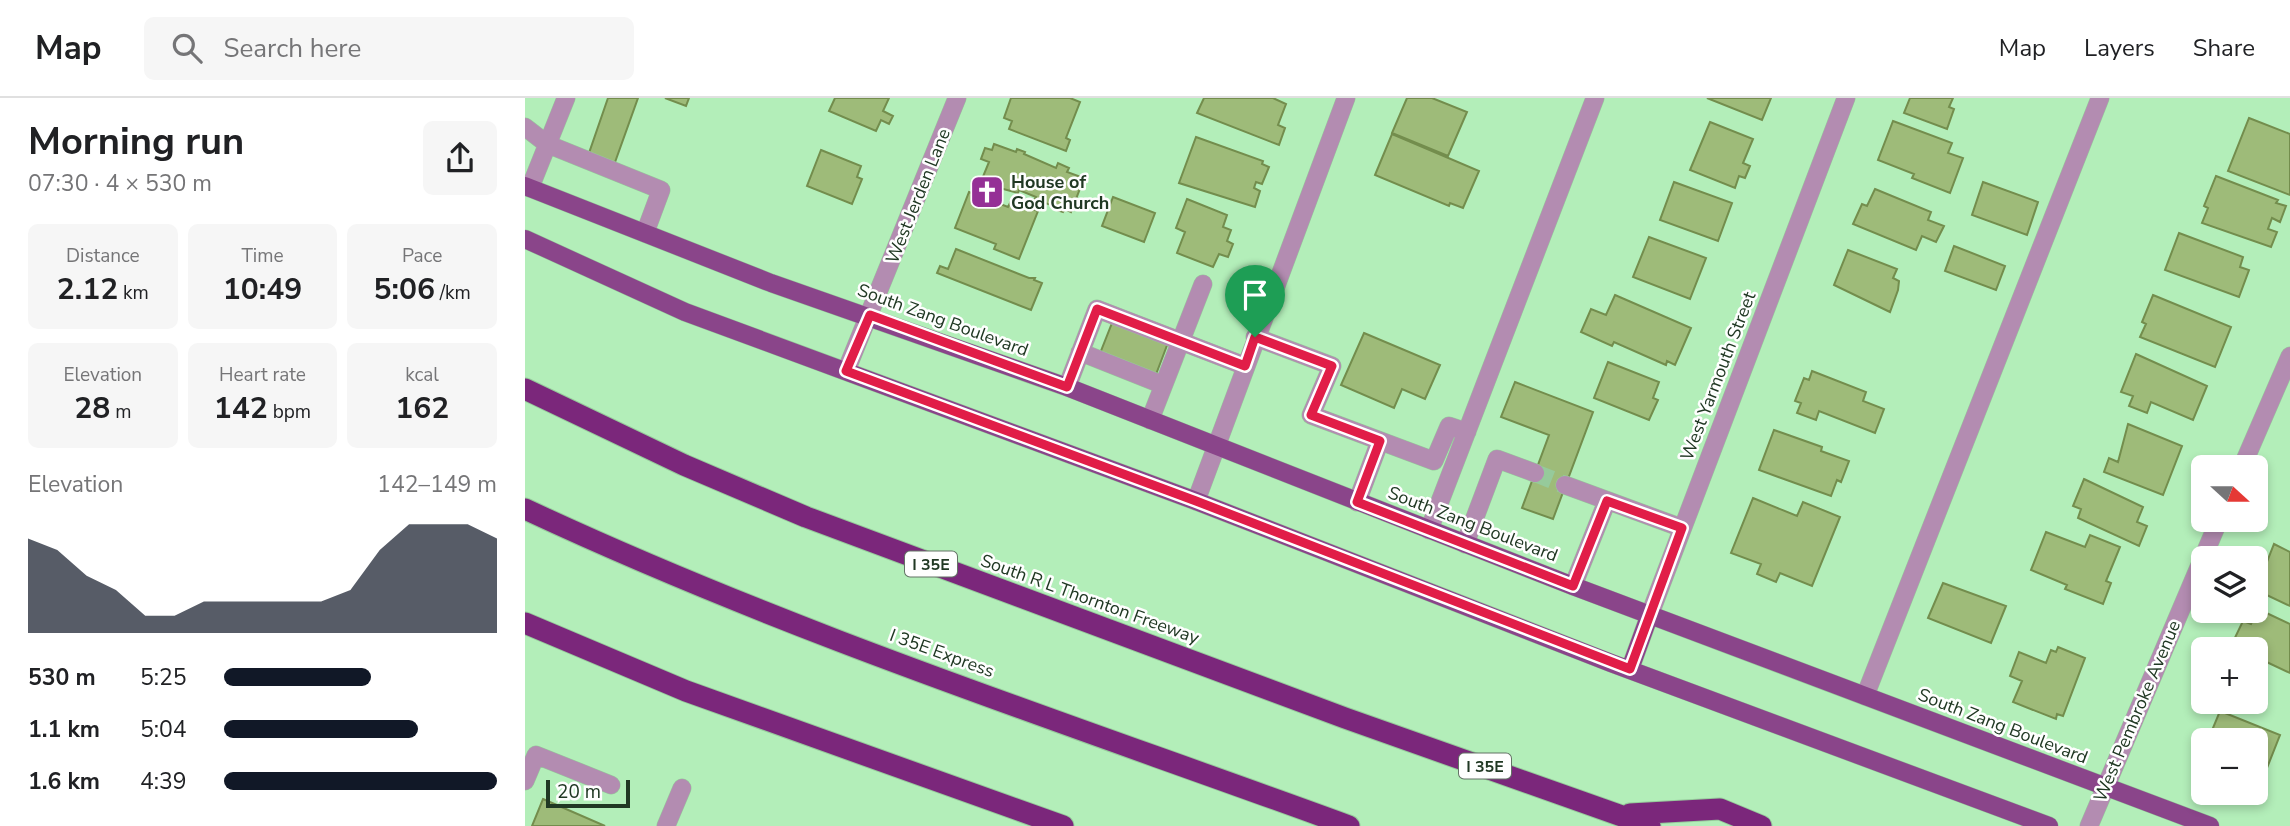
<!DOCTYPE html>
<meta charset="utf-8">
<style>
:root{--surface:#fff;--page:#f6f6f6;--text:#202124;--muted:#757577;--line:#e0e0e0;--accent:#111827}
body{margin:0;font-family:"Nunito Sans",sans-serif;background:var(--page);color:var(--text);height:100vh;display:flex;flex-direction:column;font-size:26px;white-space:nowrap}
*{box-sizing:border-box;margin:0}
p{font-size:23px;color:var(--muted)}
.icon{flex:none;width:38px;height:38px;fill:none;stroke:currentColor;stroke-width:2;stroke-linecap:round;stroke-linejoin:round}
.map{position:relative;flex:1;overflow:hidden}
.side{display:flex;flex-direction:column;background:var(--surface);width:525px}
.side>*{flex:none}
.needle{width:46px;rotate:111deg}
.buttons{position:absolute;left:1666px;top:357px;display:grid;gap:14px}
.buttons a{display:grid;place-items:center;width:77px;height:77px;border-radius:10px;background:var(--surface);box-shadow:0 4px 10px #0003;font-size:35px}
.scale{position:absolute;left:21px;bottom:18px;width:84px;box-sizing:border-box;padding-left:7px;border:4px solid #203823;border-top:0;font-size:19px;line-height:24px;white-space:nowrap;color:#203823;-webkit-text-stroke:5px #fefefe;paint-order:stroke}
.pin{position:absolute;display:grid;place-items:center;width:60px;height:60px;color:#fff;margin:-72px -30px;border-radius:50% 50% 50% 0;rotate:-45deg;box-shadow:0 0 7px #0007}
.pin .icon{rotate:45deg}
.round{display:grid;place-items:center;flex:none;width:74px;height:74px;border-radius:10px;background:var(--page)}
.overview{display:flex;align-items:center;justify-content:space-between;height:119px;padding:0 28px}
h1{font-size:38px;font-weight:700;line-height:52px}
.metrics{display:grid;grid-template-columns:repeat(3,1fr);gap:10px;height:119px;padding:7px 28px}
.metrics div{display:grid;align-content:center;border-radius:10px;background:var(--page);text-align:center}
.metrics b{font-size:30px;font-weight:700}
.metrics small{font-size:19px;font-weight:400}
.metrics p{font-size:19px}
.chart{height:196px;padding:14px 28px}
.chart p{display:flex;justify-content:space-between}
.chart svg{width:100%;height:126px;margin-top:7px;fill:var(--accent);opacity:.7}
ul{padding:0 28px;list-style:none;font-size:23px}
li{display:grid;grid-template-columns:112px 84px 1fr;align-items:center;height:52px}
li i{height:18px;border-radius:9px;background:var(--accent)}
header{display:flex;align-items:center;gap:42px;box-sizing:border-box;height:98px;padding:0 35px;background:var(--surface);border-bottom:2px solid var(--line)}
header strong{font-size:33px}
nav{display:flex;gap:38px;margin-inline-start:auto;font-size:24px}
.search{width:490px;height:63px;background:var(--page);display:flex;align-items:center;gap:18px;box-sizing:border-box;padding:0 24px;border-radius:10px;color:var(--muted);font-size:26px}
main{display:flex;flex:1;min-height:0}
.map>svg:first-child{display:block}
.building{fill:#9ebb79;stroke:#738d4d;stroke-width:2}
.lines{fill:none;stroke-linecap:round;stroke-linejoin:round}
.minor-tunnel{stroke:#96ca9b;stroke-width:18;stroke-dasharray:18 9;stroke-linecap:butt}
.minor-casing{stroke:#96ca9b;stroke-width:19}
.major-casing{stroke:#96ca9b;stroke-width:19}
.highway-casing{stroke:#96ca9b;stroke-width:23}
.minor{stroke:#b38cb1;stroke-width:18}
.major{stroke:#8a458a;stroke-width:18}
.highway{stroke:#7b277b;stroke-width:21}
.route-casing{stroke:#fff;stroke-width:14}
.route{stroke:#e11d48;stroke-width:9}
.labels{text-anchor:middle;stroke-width:5;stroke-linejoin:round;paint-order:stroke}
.shield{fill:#fefefe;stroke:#637365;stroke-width:2}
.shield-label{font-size:16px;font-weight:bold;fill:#203823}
.poi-label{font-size:18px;font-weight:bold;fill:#203823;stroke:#fefefe;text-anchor:start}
.street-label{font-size:18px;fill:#203823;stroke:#fefefe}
</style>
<header>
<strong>Map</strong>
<div class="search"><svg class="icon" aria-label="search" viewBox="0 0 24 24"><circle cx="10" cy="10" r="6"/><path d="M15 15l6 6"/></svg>Search here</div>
<nav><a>Map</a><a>Layers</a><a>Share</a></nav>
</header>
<main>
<section class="side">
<div class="overview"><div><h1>Morning run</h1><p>07:30 · 4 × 530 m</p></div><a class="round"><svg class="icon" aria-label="share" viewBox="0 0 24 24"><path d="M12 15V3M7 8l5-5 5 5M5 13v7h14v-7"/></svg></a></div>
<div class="metrics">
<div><p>Distance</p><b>2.12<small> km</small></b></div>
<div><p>Time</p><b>10:49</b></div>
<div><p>Pace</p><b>5:06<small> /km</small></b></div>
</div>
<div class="metrics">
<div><p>Elevation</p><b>28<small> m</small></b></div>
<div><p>Heart rate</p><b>142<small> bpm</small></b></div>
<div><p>kcal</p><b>162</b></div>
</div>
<div class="chart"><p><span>Elevation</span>142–149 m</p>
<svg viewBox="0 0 160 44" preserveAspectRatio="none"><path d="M0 44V11L10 15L20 24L30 29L40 38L50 38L60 33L70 33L80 33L90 33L100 33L110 29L120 15L130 6L140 6L150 6L160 11V44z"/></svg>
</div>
<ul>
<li><b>530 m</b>5:25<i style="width:54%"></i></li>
<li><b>1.1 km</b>5:04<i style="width:71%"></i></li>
<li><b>1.6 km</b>4:39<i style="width:100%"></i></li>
</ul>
</section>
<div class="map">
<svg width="1765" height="728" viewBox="0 0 1765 728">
<rect width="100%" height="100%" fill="#b3eeb9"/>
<path class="building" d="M 83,0 L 113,0 L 89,67 L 63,58 Z
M 140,0 L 164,0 L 161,8 Z
M 310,0 L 364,0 L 358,13 L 368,18 L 364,26 L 356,22 L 351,33 L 304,13 Z
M 486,0 L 545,0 L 555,4 L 541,40 L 545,42 L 541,53 L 484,31 L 487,23 L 479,20 Z
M 679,0 L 748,0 L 761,6 L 753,27 L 760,30 L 754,47 L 672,15 Z
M 882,0 L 907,0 L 942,14 L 923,58 L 867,35 Z
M 1182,0 L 1246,0 L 1237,22 Z
M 1385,0 L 1428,0 L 1424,9 L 1429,11 L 1422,31 L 1379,15 Z
M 1724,20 L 1765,36 L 1765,97 L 1703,73 Z
M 1368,23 L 1427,45 L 1423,55 L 1438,60 L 1425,95 L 1387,80 L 1389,76 L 1353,62 Z
M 1185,24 L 1228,41 L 1218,65 L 1225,68 L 1220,80 L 1214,78 L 1210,90 L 1165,72 Z
M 867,36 L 954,73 L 938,110 L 925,105 L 924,108 L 850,77 Z
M 671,39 L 738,63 L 737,66 L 744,69 L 737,86 L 731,84 L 729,90 L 735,93 L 730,109 L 654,85 Z
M 469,46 L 491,54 L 492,51 L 500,54 L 499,56 L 531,70 L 533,65 L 544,70 L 542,74 L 559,80 L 546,114 L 540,111 L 538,114 L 532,112 L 534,109 L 509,102 L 511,99 L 494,92 L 493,95 L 471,89 L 457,81 L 464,64 L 456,61 L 460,50 L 467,52 Z
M 296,52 L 336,68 L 332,79 L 337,81 L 327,106 L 282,88 Z
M 1691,78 L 1753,102 L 1751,105 L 1761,108 L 1755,124 L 1747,120 L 1743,131 L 1752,134 L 1746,149 L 1677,125 L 1683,110 L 1679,108 Z
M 1149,84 L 1207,105 L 1193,143 L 1135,122 Z
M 1458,84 L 1513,104 L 1502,137 L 1447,117 Z
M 1350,91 L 1406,114 L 1403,122 L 1419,128 L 1411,144 L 1397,138 L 1391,152 L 1328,126 L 1337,106 L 1342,108 Z
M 444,94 L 483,109 L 486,103 L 513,113 L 494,161 L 469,151 L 471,146 L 430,130 Z
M 588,99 L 630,115 L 619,144 L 577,128 Z
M 662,101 L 702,117 L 698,129 L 706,132 L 702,143 L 708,146 L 703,159 L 694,156 L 688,169 L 652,155 L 660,134 L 651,130 Z
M 1654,135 L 1718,159 L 1715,169 L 1724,172 L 1714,199 L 1640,172 Z
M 1124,139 L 1181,160 L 1165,201 L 1108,179 Z
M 1429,148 L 1480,168 L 1471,192 L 1420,173 Z
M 431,151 L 504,180 L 510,180 L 509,182 L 517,185 L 506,212 L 412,175 L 415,168 L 423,171 Z
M 1323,152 L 1372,171 L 1368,180 L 1374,183 L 1373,192 L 1365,214 L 1309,187 Z
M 1090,197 L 1166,230 L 1150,267 L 1142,263 L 1141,267 L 1089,244 L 1087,248 L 1056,234 L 1066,211 L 1081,217 Z
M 1628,197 L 1706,229 L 1690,269 L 1615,239 L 1621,226 L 1617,224 Z
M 589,220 L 644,242 L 630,279 L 574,258 Z
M 839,235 L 915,267 L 900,301 L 877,291 L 869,310 L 816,287 Z
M 1611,256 L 1682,288 L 1668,322 L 1626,304 L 1622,315 L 1604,308 L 1608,298 L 1596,294 Z
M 1083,264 L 1134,284 L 1128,300 L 1133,302 L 1124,322 L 1069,300 Z
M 1287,273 L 1341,294 L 1338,303 L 1359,311 L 1350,335 L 1294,313 L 1291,322 L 1272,315 L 1276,305 L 1270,303 L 1279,280 L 1284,282 Z
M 990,284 L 1068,314 L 1028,421 L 997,410 L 1024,337 L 976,319 Z
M 1603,326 L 1657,348 L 1638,397 L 1579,374 L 1584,360 L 1593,364 Z
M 1249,332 L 1297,349 L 1296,353 L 1324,363 L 1316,384 L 1312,382 L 1306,398 L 1234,372 Z
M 1559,381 L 1618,409 L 1612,424 L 1622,428 L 1614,448 L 1553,420 L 1556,411 L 1548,408 Z
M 1228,400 L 1272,418 L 1278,404 L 1315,419 L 1287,488 L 1255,475 L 1251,484 L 1232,476 L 1236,466 L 1206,455 Z
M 1521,434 L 1560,449 L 1565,437 L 1595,449 L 1581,483 L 1586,485 L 1578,506 L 1540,491 L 1542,487 L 1506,472 Z
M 1749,446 L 1765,454 L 1765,508 L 1731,492 Z
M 1418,485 L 1481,508 L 1466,545 L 1403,520 Z
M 1733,511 L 1765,526 L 1765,575 L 1731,559 L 1731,551 L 1714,551 L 1706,548 L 1718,523 L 1726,526 Z
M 1533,549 L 1560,560 L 1538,618 L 1532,616 L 1531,621 L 1488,604 L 1497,583 L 1485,578 L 1494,554 L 1521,565 L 1526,552 L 1531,554 Z
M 1695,613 L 1755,637 L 1740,675 L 1731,671 L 1731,642 L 1683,642 Z
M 18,701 L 80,728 L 7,728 Z"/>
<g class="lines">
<path class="minor-tunnel" d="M 1010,375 L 1040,387"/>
<g class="minor-casing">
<path id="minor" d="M 0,29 L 22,46 L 136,92 L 120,135
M 5,90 L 41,0
M 730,239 L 807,268 L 786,317 L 909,363 L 924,328 L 942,334
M 555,254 L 638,287
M 321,273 L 432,0
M 542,289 L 572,211 L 720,268
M 625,322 L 678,186
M 1717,369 L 1765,258
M 1040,387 L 1157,430
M 671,403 L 821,0
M 832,404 L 855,343
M 904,432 L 1070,0
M 940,446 L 972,361 L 1010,375
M 1048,488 L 1082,403
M 1125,516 L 1321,0
M 1340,598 L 1575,0
M 0,683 L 11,657 L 86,687
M 141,728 L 157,690
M 1564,728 L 1694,422"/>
</g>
<g class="major-casing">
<path id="major" d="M 0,88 L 246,185 L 542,289 L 1048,488 L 1685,728
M 0,141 L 160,214 L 671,403 L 1086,565 L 1524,728
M 1105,571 L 1125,516"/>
</g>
<g class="highway-casing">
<path id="highway" d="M 0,291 L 159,367 L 281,419 L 820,620 L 1125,728
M 0,411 C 267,536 548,627 824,728
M 0,525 L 161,593 L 538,728
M 1105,716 L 1195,711 L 1236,728"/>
</g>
<use href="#minor" class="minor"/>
<use href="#major" class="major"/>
<use href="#highway" class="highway"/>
</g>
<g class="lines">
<g class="route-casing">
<path id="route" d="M 572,211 L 720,268 L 730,239 L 807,268 L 786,317 L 855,343 L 832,404 L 1048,488 L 1082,403 L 1157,430 L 1105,571 L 671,403 L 321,273 L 345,217 L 542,289 Z"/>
</g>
<use href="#route" class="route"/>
</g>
<defs>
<g id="church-square" transform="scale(1.75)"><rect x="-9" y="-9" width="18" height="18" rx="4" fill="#953096" stroke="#fefefe"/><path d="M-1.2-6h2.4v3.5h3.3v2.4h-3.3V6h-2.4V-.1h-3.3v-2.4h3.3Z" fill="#fff"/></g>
</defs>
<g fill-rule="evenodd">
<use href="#church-square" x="462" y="94"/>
</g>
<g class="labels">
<g class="shield">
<rect x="380" y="453.5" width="52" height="25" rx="5"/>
<rect x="934" y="655.5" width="52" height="25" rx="5"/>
</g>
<g class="shield-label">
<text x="406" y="472">I 35E</text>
<text x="960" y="674">I 35E</text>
</g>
<g class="poi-label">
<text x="486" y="90">House of<tspan x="486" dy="21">God Church</tspan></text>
</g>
<g class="street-label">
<text transform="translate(393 98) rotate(-68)" y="6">West Jerden Lane</text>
<text transform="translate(418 222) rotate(20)" y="6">South Zang Boulevard</text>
<text transform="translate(1193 278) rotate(-69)" y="6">West Yarmouth Street</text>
<text transform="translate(948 426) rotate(21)" y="6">South Zang Boulevard</text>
<text transform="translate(565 501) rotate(20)" y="6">South R L Thornton Freeway</text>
<text transform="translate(417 555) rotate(20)" y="6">I 35E Express</text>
<text transform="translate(1612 613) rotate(-67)" y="6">West Pembroke Avenue</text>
<text transform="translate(1478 628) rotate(21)" y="6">South Zang Boulevard</text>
</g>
</g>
</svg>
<div class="buttons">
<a><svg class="needle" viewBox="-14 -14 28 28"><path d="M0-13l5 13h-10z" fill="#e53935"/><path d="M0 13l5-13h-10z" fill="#757577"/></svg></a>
<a><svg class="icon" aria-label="layers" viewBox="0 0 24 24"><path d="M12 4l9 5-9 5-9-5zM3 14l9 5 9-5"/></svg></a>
<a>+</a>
<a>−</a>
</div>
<div class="scale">20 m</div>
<div class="pin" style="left:730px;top:239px;background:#1e9e55"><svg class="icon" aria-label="arrive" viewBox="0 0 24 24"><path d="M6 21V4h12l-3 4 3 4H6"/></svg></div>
</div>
</main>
